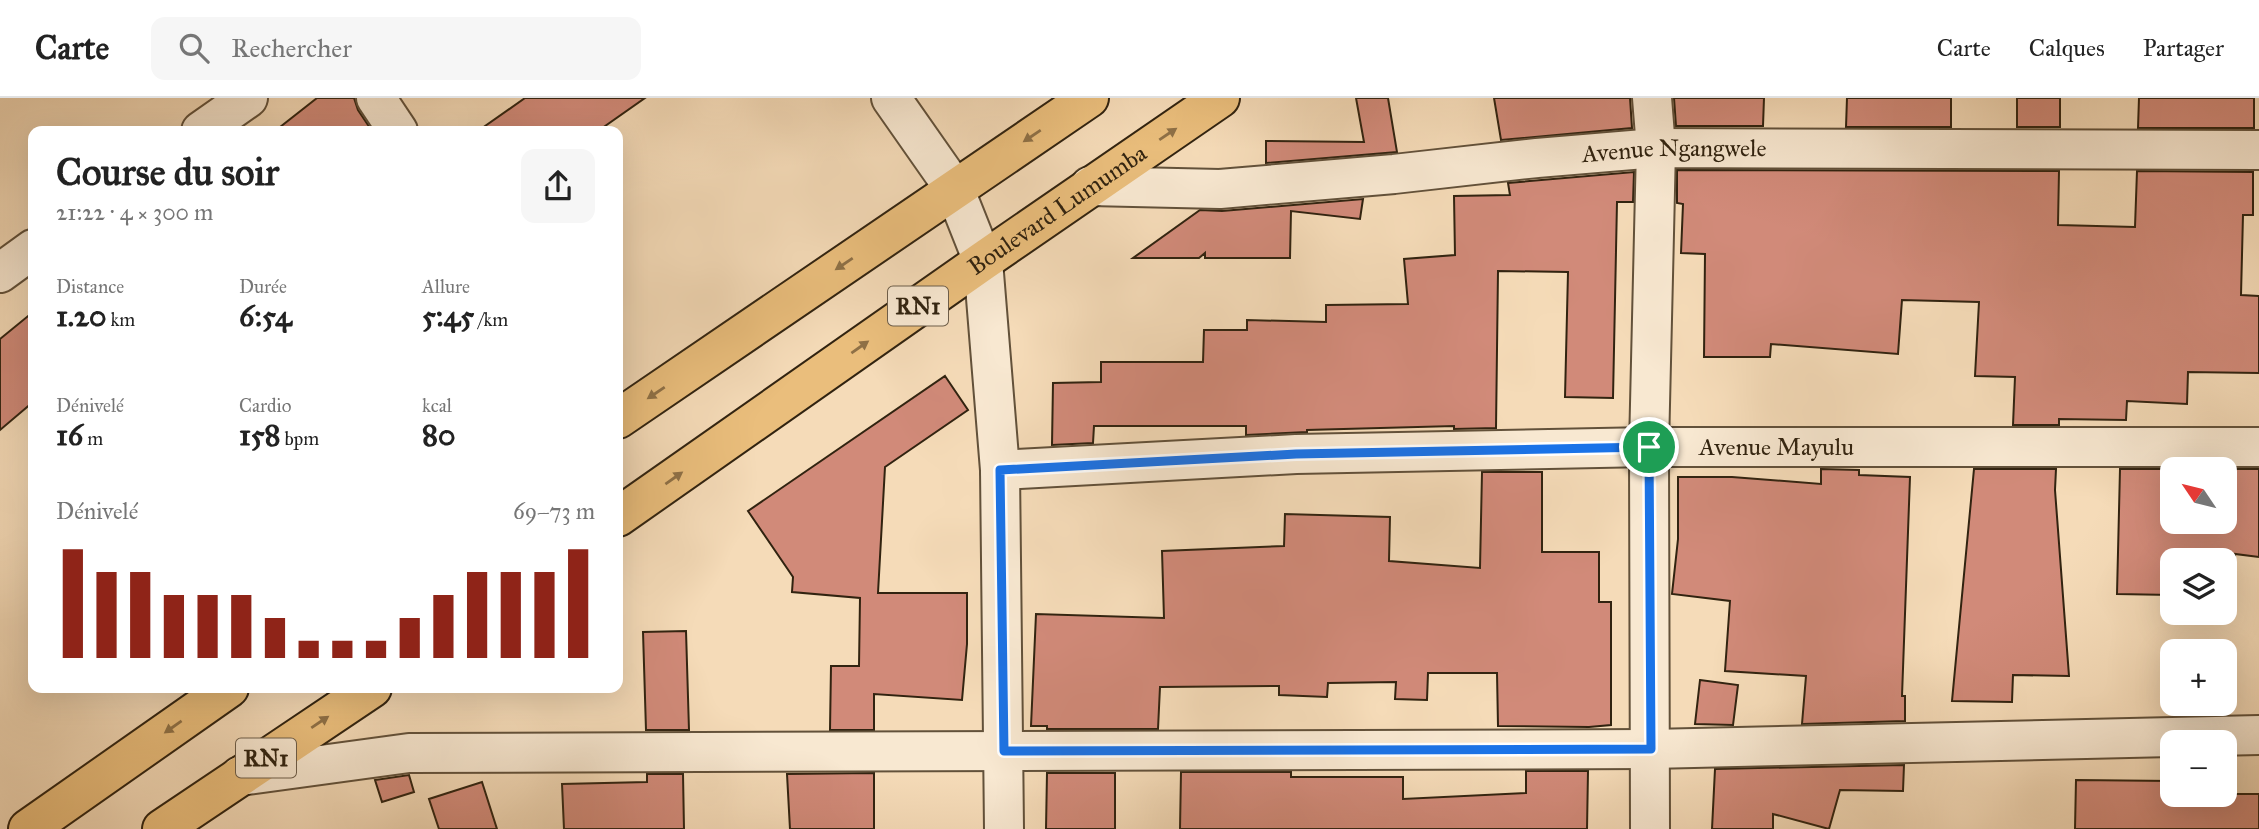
<!DOCTYPE html>
<html lang="fr">
<meta charset="utf-8">
<style>
:root{--surface:#fff;--page:#f6f6f6;--text:#222;--muted:#767676;--line:#e0e0e0;--accent:#8f2418}
body{margin:0;font-family:"IM FELL Great Primer",serif;background:var(--page);color:var(--text);height:100vh;display:flex;flex-direction:column;font-size:26px;white-space:nowrap}
*{box-sizing:border-box;margin:0}
p{font-size:23px;color:var(--muted)}
.icon{flex:none;width:38px;height:38px;fill:none;stroke:currentColor;stroke-width:2;stroke-linecap:round;stroke-linejoin:round}
.map{position:relative;flex:1;overflow:hidden}
.drawer{position:absolute;left:28px;top:28px;width:595px;height:567px;display:flex;flex-direction:column;background:var(--surface);border-radius:14px;box-shadow:0 7px 28px #0002}
.drawer>*{flex:none}
.needle{width:46px;rotate:305deg}
.buttons{position:absolute;left:2160px;top:359px;display:grid;gap:14px}
.buttons a{display:grid;place-items:center;width:77px;height:77px;border-radius:14px;background:var(--surface);box-shadow:0 7px 28px #0002;font-size:35px}
.pin{position:absolute;display:grid;place-items:center;width:60px;height:60px;color:#fff;margin:-30px;border:4px solid #fff;border-radius:50%;box-shadow:0 2px 7px #0007}
.round{display:grid;place-items:center;flex:none;width:74px;height:74px;border-radius:14px;background:var(--page)}
.summary{display:flex;align-items:center;justify-content:space-between;height:119px;padding:0 28px}
h1{font-size:38px;font-weight:700;line-height:52px}
.metrics{display:grid;grid-template-columns:repeat(3,1fr);gap:10px;height:119px;padding:7px 28px}
.metrics div{display:grid;align-content:center}
.metrics b{font-size:30px;font-weight:700}
.metrics small{font-size:19px;font-weight:400}
.metrics p{font-size:19px}
.chart{height:196px;padding:14px 28px}
.chart p{display:flex;justify-content:space-between}
.chart svg{width:100%;height:126px;margin-top:7px;stroke:var(--accent);stroke-width:6}
header{display:flex;align-items:center;gap:42px;box-sizing:border-box;height:98px;padding:0 35px;background:var(--surface);border-bottom:2px solid var(--line)}
header strong{font-size:33px}
nav{display:flex;gap:38px;margin-inline-start:auto;font-size:24px}
.search{width:490px;height:63px;background:var(--page);display:flex;align-items:center;gap:18px;box-sizing:border-box;padding:0 24px;border-radius:14px;color:var(--muted);font-size:26px}
.map>svg:first-child{display:block}
.building{fill:#d18a79;stroke:#312310;stroke-width:2;fill-rule:evenodd}
.lines{fill:none;stroke-linecap:round;stroke-linejoin:round}
.street-casing{stroke:#62513a;stroke-width:42}
.highway-casing{stroke:#312310;stroke-width:42}
.street{stroke:#f8e8d1;stroke-width:38}
.highway{stroke:#eabe7c;stroke-width:38}
.oneway{fill:#8e7046}
.route-casing{stroke:#fff;stroke-width:14}
.route{stroke:#1a73e8;stroke-width:9}
.labels{text-anchor:middle;stroke-width:5;stroke-linejoin:round;paint-order:stroke}
.shield{fill:#f8e8d1;stroke:#6d5e4a;stroke-width:2}
.shield-label{font-size:23px;font-weight:bold;fill:#312310}
.street-label{font-size:24px;fill:#312310;stroke:#f8e8d1}
</style>
<header>
<strong>Carte</strong>
<div class="search"><svg class="icon" aria-label="search" viewBox="0 0 24 24"><circle cx="10" cy="10" r="6"/><path d="M15 15l6 6"/></svg>Rechercher</div>
<nav><a>Carte</a><a>Calques</a><a>Partager</a></nav>
</header>
<div class="map">
<svg width="2259" height="731" viewBox="0 0 2259 731">
<rect width="100%" height="100%" fill="#f5dbb8"/>
<filter id="stains"><feTurbulence type="fractalNoise" baseFrequency=".00286" numOctaves="4"/><feColorMatrix values="0 0 0 0 .2 0 0 0 0 .09 0 0 0 0 .02 0 0 0 .5 -.17"/></filter>
<radialGradient id="worn" r=".72"><stop offset=".6" stop-color="#630" stop-opacity="0"/><stop offset="1" stop-color="#630" stop-opacity=".3"/></radialGradient>
<path class="building" d="M 317,0 L 354,0 L 358,12 L 372,33 L 275,33 Z
M 525,0 L 645,0 L 598,33 L 478,33 Z
M 1356,0 L 1388,0 L 1397,54 L 1266,65 L 1266,43 L 1364,44 Z
M 1494,0 L 1630,0 L 1632,30 L 1501,42 Z
M 1674,0 L 1764,0 L 1763,28 L 1676,28 Z
M 1847,0 L 1951,0 L 1951,29 L 1846,29 Z
M 2017,0 L 2060,0 L 2060,29 L 2017,29 Z
M 2139,0 L 2254,0 L 2254,30 L 2138,30 Z
M 1677,72 L 2059,73 L 2058,127 L 2135,129 L 2137,73 L 2253,74 L 2253,117 L 2243,117 L 2241,197 L 2259,198 L 2259,275 L 2188,274 L 2187,306 L 2127,303 L 2126,322 L 2059,321 L 2059,327 L 2013,327 L 2015,279 L 1975,278 L 1979,204 L 1902,202 L 1898,256 L 1771,246 L 1770,259 L 1704,259 L 1705,156 L 1681,155 L 1683,106 L 1677,105 Z
M 1634,74 L 1633,104 L 1617,104 L 1613,300 L 1565,299 L 1568,174 L 1498,173 L 1496,330 L 1454,331 L 1454,328 L 1307,332 L 1307,334 L 1246,337 L 1246,328 L 1094,328 L 1093,345 L 1052,347 L 1053,285 L 1101,284 L 1101,264 L 1203,264 L 1204,232 L 1247,232 L 1247,222 L 1326,224 L 1326,207 L 1408,206 L 1404,161 L 1455,157 L 1454,98 L 1510,97 L 1508,85 Z
M 1363,101 L 1360,121 L 1291,113 L 1290,160 L 1205,160 L 1205,155 L 1199,160 L 1133,160 L 1200,112 L 1222,113 Z
M 33,214 L 33,304 L 0,332 L 0,241 Z
M 945,278 L 968,312 L 885,369 L 878,495 L 967,495 L 967,546 L 962,602 L 874,596 L 874,632 L 830,632 L 831,568 L 859,568 L 860,500 L 792,494 L 793,479 L 748,413 Z
M 1821,371 L 1859,372 L 1859,377 L 1910,379 L 1902,598 L 1905,598 L 1905,623 L 1802,626 L 1806,578 L 1725,573 L 1730,503 L 1672,496 L 1678,441 L 1678,379 L 1732,379 L 1821,386 Z
M 1974,371 L 2056,371 L 2055,392 L 2069,578 L 2013,577 L 2012,604 L 1952,603 Z
M 2120,371 L 2259,371 L 2259,459 L 2235,456 L 2234,498 L 2224,498 L 2224,462 L 2172,462 L 2172,497 L 2117,496 ZM 2172,371 L 2224,371 L 2224,424 L 2172,424 Z
M 1482,374 L 1542,374 L 1542,454 L 1599,454 L 1599,504 L 1611,504 L 1611,627 L 1589,629 L 1498,628 L 1497,575 L 1428,575 L 1427,602 L 1395,601 L 1396,584 L 1328,585 L 1327,599 L 1279,597 L 1279,588 L 1160,589 L 1158,631 L 1047,631 L 1047,628 L 1031,628 L 1036,516 L 1164,520 L 1162,453 L 1284,448 L 1285,416 L 1390,419 L 1389,463 L 1480,470 Z
M 686,533 L 689,632 L 646,632 L 643,534 Z
M 1700,582 L 1738,587 L 1733,627 L 1695,626 Z
M 1904,667 L 1903,693 L 1840,692 L 1829,731 L 1773,716 L 1773,731 L 1712,731 L 1715,671 Z
M 1526,673 L 1588,673 L 1587,731 L 1180,731 L 1181,674 L 1291,674 L 1291,679 L 1403,679 L 1403,701 L 1526,695 Z
M 874,675 L 874,731 L 790,731 L 787,676 Z
M 1047,675 L 1115,675 L 1115,731 L 1046,731 Z
M 647,676 L 683,676 L 684,731 L 564,731 L 562,686 L 647,684 Z
M 409,677 L 414,694 L 382,704 L 375,682 Z
M 2076,682 L 2172,683 L 2172,696 L 2259,696 L 2259,731 L 2075,731 Z
M 482,684 L 497,731 L 439,731 L 429,701 Z"/>
<g class="lines">
<g class="street-casing">
<g id="street">
<path d="M 376,0 L 398,33"/>
<path d="M 891,0 L 954,90 L 983,163 L 1000,372 L 1004,731"/>
<path d="M 201,33 L 248,0"/>
<path id="s1" d="M 1090,88 L 1220,91 L 1394,76 L 1537,60 L 1656,50 L 2259,52"/>
<path d="M 0,175 L 33,151"/>
<path id="s2" d="M 1000,372 L 1296,356 L 1649,349 L 2259,349"/>
<path d="M 240,678 L 409,655 L 1651,651 L 2259,637"/>
<path d="M 1650,731 L 1649,349 L 1656,50 L 1652,0"/>
</g>
</g>
<g class="highway-casing">
<g id="highway">
<path d="M 618,321 L 1089,0"/>
<path id="s3" d="M 618,419 L 983,163 L 1220,0"/>
<path d="M 28,731 L 229,590"/>
<path d="M 162,731 L 372,590"/>
</g>
</g>
<use href="#street" class="street"/>
<use href="#highway" class="highway"/>
</g>
<defs><path id="oneway-solid" d="M-6-.8H1V-3.2L6.5 0L1 3.2V.8H-6Z" transform="scale(1.75)"/></defs>
<g class="oneway">
<use href="#oneway-solid" transform="translate(1168 36) rotate(-34)"/>
<use href="#oneway-solid" transform="translate(1032 38) rotate(146)"/>
<use href="#oneway-solid" transform="translate(844 166) rotate(146)"/>
<use href="#oneway-solid" transform="translate(860 249) rotate(-35)"/>
<use href="#oneway-solid" transform="translate(656 295) rotate(146)"/>
<use href="#oneway-solid" transform="translate(674 380) rotate(-35)"/>
<use href="#oneway-solid" transform="translate(320 624) rotate(-34)"/>
<use href="#oneway-solid" transform="translate(173 629) rotate(145)"/>
</g>
<g class="lines">
<g class="route-casing">
<path id="route" d="M 1649,349 L 1651,651 L 1004,653 L 1000,372 L 1296,356 Z"/>
</g>
<use href="#route" class="route"/>
</g>
<g class="labels">
<g class="shield">
<rect x="888" y="188.5" width="60" height="39" rx="5"/>
<rect x="236" y="640.5" width="60" height="39" rx="5"/>
</g>
<g class="shield-label">
<text x="918" y="216">RN1</text>
<text x="266" y="668">RN1</text>
</g>
<g class="street-label">
<text dy="8" stroke="none"><textPath href="#s1" startOffset="586">Avenue Ngangwele</textPath></text>
<text dy="8" stroke="none"><textPath href="#s3" startOffset="536">Boulevard Lumumba</textPath></text>
<text dy="8" stroke="none"><textPath href="#s2" startOffset="777">Avenue Mayulu</textPath></text>
</g>
</g>
<rect width="100%" height="100%" filter="url(#stains)"/>
<rect width="100%" height="100%" fill="url(#worn)"/>
</svg>
<div class="buttons">
<a><svg class="needle" viewBox="-14 -14 28 28"><path d="M0-13l5 13h-10z" fill="#e53935"/><path d="M0 13l5-13h-10z" fill="#767676"/></svg></a>
<a><svg class="icon" aria-label="layers" viewBox="0 0 24 24"><path d="M12 4l9 5-9 5-9-5zM3 14l9 5 9-5"/></svg></a>
<a>+</a>
<a>−</a>
</div>
<div class="pin" style="left:1649px;top:349px;background:#1e9e55"><svg class="icon" aria-label="arrive" viewBox="0 0 24 24"><path d="M6 21V4h12l-3 4 3 4H6"/></svg></div>
<section class="drawer">
<div class="summary"><div><h1>Course du soir</h1><p>21:22 · 4 × 300 m</p></div><a class="round"><svg class="icon" aria-label="share" viewBox="0 0 24 24"><path d="M12 15V3M7 8l5-5 5 5M5 13v7h14v-7"/></svg></a></div>
<div class="metrics">
<div><p>Distance</p><b>1.20<small> km</small></b></div>
<div><p>Durée</p><b>6:54</b></div>
<div><p>Allure</p><b>5:45<small> /km</small></b></div>
</div>
<div class="metrics">
<div><p>Dénivelé</p><b>16<small> m</small></b></div>
<div><p>Cardio</p><b>158<small> bpm</small></b></div>
<div><p>kcal</p><b>80</b></div>
</div>
<div class="chart"><p><span>Dénivelé</span>69–73 m</p>
<svg viewBox="0 0 160 44" preserveAspectRatio="none"><path d="M5 44V6M15 44V14M25 44V14M35 44V22M45 44V22M55 44V22M65 44V30M75 44V38M85 44V38M95 44V38M105 44V30M115 44V22M125 44V14M135 44V14M145 44V14M155 44V6"/></svg>
</div>
</section>
</div>
